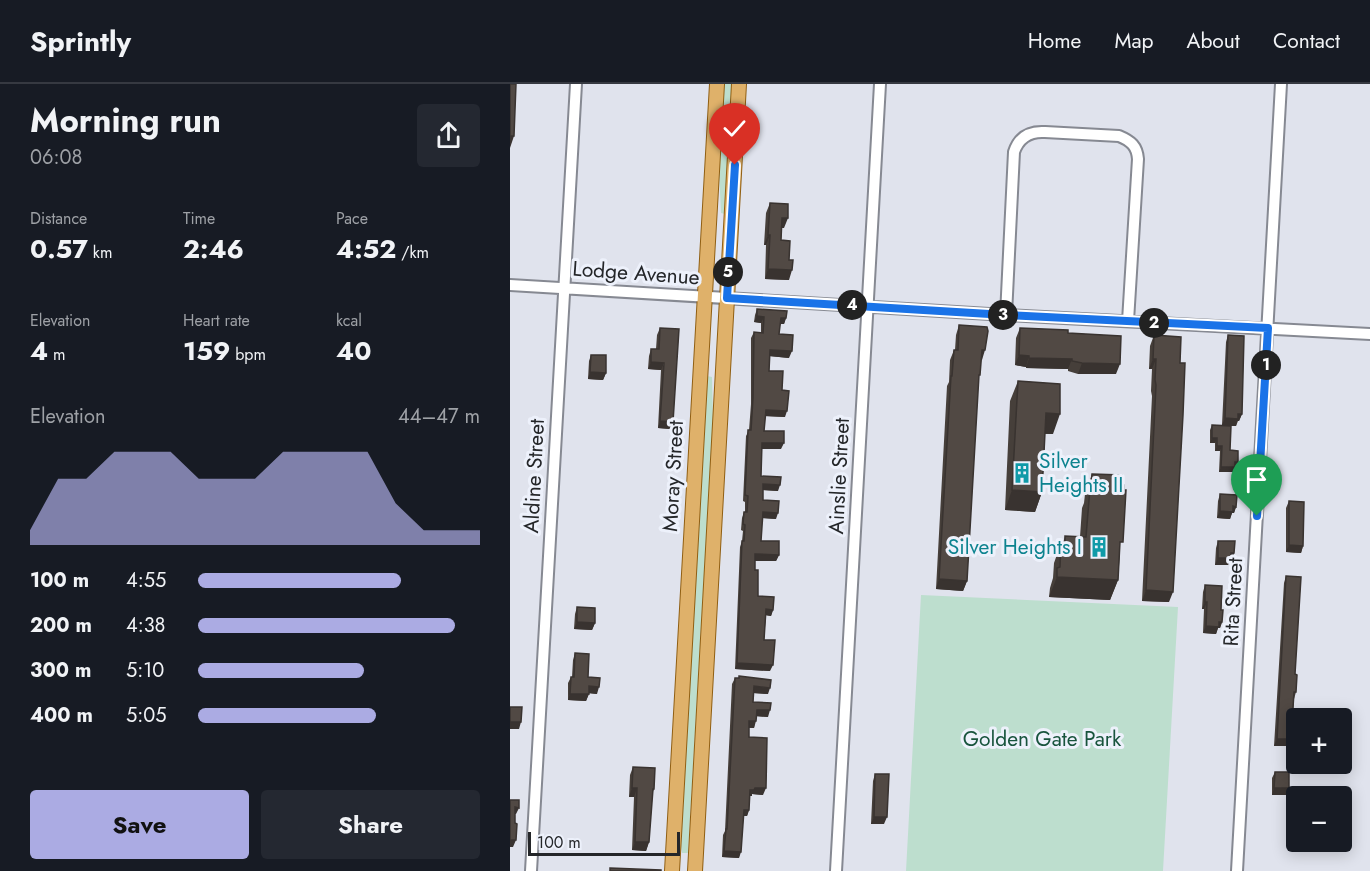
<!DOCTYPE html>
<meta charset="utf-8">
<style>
:root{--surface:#171b24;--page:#242831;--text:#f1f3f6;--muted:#9ea1a6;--line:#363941;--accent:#ababe3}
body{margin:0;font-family:Jost,sans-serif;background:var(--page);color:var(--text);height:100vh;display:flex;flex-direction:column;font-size:22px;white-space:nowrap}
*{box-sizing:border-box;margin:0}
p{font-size:20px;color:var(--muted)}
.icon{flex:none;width:33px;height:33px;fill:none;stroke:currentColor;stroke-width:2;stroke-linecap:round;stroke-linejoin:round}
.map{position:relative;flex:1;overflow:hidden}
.sheet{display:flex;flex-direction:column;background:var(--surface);width:510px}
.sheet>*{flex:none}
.controls{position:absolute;left:776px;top:624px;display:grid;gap:12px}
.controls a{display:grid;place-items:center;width:66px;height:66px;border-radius:6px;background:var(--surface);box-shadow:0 3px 15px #0003;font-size:30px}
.scale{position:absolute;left:18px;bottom:15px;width:152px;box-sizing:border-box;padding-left:6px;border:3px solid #242629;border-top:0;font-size:16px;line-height:21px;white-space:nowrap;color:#242629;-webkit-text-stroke:4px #edf1fb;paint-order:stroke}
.pin{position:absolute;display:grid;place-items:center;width:51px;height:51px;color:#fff;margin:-62px -26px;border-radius:50% 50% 50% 0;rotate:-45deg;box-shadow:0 0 6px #0007}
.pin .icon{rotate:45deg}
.km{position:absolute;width:30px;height:30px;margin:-15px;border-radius:50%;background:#222;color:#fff;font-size:16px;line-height:30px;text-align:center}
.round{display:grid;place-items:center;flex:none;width:63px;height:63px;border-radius:6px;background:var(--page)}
.overview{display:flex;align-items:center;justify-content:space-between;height:102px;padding:0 30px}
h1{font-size:33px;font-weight:700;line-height:45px}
.metrics{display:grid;grid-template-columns:repeat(3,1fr);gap:9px;height:102px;padding:6px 30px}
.metrics div{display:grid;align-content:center}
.metrics b{font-size:26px;font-weight:700}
.metrics small{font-size:16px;font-weight:400}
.metrics p{font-size:16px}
.chart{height:168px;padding:12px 30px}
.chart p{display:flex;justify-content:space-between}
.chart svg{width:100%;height:108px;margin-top:6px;fill:var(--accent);opacity:.7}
.action{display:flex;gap:12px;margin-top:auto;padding:12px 30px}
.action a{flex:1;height:69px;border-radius:6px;background:var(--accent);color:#111;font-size:24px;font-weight:700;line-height:69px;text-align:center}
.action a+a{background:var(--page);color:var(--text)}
ul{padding:0 30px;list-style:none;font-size:20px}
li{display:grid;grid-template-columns:96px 72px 1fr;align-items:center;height:45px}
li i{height:15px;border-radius:8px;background:var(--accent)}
header{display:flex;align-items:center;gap:36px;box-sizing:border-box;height:84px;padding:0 30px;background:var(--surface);border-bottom:2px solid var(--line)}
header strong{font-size:28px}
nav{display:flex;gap:33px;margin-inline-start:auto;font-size:21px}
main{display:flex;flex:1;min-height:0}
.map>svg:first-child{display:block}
.green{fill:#bddece}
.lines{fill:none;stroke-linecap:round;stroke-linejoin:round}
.minor-casing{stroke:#868992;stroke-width:14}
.major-casing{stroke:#905f13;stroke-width:16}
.minor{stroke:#fff;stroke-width:10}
.major{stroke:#dfb16a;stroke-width:14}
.wall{fill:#463f3a}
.shaded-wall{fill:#393330}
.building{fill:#514944;stroke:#393330;stroke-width:1.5}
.route-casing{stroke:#fff;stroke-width:12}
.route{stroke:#1a73e8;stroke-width:8}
.labels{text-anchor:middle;stroke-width:6;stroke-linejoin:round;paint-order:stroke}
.street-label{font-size:21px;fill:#242629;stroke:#edf1fb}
.culture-label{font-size:21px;fill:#0d838f;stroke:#edf1fb;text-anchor:start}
.park-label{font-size:21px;fill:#18543d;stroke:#edf1fb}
</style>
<header>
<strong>Sprintly</strong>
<nav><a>Home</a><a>Map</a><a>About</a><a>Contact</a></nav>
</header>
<main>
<section class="sheet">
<div class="overview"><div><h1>Morning run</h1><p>06:08</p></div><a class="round"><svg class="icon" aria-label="share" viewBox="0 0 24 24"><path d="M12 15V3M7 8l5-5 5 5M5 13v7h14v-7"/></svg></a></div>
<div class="metrics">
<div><p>Distance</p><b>0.57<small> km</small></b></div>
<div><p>Time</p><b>2:46</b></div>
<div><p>Pace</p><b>4:52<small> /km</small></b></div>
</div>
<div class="metrics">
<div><p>Elevation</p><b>4<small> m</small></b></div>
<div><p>Heart rate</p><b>159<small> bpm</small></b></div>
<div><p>kcal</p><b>40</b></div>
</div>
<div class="chart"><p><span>Elevation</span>44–47 m</p>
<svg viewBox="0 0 160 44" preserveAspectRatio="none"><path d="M0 44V38L10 17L20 17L30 6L40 6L50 6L60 17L70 17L80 17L90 6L100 6L110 6L120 6L130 27L140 38L150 38L160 38V44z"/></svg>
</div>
<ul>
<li><b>100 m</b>4:55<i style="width:72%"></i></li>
<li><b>200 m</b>4:38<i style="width:91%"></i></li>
<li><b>300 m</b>5:10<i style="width:59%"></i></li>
<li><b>400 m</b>5:05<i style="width:63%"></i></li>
</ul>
<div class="action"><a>Save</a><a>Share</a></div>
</section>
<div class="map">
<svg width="860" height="787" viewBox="0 0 860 787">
<rect width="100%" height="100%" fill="#e0e3ed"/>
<path class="green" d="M 214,0 L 222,0 L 215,130 L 211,129 L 209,87 Z
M 197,292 L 202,293 L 203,337 L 178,769 L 172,769 L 171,762 Z
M 411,511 L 668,523 L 653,787 L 396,787 Z"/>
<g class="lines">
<g class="minor-casing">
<path id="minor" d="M 0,201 L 496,231 L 860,250
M 496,231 L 504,68 C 509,53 520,47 535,48 L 609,52 C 621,57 627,62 628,75 L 618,237
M 21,787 L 66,0
M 326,787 L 370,0
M 727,787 L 771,0"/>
</g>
<g class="major-casing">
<path id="major" d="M 162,787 L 207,0
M 185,787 L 229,0"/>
</g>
<use href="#minor" class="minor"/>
<use href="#major" class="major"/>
</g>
<path class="wall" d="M 260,119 L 274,144 L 272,144 L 271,156 L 279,196 L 255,195 L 256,161 L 254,161 L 256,129 Z
M 247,225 L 276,234 L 274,240 L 270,240 L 269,250 L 279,274 L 260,272 L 259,287 L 272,306 L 275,333 L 255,332 L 254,347 L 271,365 L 252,365 L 251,392 L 268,407 L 253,406 L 253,416 L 266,435 L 252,434 L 251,457 L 269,471 L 266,477 L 245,477 L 245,486 L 248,512 L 263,526 L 261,532 L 256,531 L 254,556 L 260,587 L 225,585 L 230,463 L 232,457 L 233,447 L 231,446 L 232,434 L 234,428 L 235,428 L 235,418 L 233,417 L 236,352 L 239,346 L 241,320 L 241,254 L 244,248 L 251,249 L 251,239 L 244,238 L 245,231 Z
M 449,241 L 472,276 L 471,276 L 468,296 L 457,497 L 453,507 L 426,505 L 437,302 L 439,298 L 440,276 L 444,266 L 445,266 L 446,251 Z
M 150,244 L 160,345 L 148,344 L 151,286 L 138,285 L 139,272 L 141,265 L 146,265 L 147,251 Z
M 510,244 L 558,249 L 606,290 L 568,290 L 558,287 L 558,285 L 516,284 L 516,283 L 505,281 L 506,254 Z
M 644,251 L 671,253 L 659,518 L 632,517 L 642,312 L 641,307 L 642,285 L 639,285 L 640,262 Z
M 718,251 L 732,330 L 729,337 L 728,337 L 726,342 L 721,342 L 720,366 L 728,378 L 726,383 L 725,383 L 723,388 L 709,388 L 710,367 L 705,367 L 705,359 L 700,359 L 700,346 L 702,341 L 712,341 L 716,258 Z
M 81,271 L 96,289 L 93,296 L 78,295 L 79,277 Z
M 508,297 L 543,350 L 535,350 L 532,408 L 525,428 L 495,426 L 500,317 Z
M 582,390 L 610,468 L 608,496 L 600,516 L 539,513 L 540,504 L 543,494 L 544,479 L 551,459 L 553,459 L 555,452 L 570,453 L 572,424 L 574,419 L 575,410 Z
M 710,410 L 726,423 L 724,429 L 722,429 L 720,435 L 707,434 L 708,417 Z
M 779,417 L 793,462 L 791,469 L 776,468 L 776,424 Z
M 708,457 L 724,469 L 722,476 L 720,476 L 718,481 L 705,481 L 706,464 Z
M 776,492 L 786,608 L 784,615 L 781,655 L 779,662 L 764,662 L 774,499 Z
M 695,501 L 711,526 L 712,538 L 710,544 L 708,544 L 706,550 L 693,549 L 694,525 L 692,525 L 693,508 Z
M 67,523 L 85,539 L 82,546 L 64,545 L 65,530 Z
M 65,569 L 87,610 L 79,609 L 76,617 L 58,616 L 58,599 L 61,593 L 62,593 L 63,576 Z
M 225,594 L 258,610 L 244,609 L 243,618 L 258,633 L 246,632 L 244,644 L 239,644 L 239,653 L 253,711 L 242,710 L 242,712 L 239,712 L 239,726 L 237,732 L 233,732 L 229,774 L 212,773 L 213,751 L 215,747 L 222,600 Z
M 123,683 L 144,705 L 142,710 L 139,758 L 136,767 L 122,766 L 124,713 L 119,713 L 120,691 Z
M 765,688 L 776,711 L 762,711 L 762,694 Z
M 365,690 L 374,740 L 361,740 L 363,697 Z"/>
<path class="shaded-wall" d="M 0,52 L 4,52 L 0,64 Z
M 272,134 L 278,134 L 274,144 L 268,144 Z
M 258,151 L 260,151 L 256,161 L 254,161 Z
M 258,185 L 282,186 L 279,196 L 255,195 Z
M 247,232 L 254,233 L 251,239 L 244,238 Z
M 271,234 L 276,234 L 274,240 L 268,240 Z
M 260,266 L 282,267 L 279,274 L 258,272 Z
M 472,266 L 475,266 L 472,276 L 468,276 Z
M 509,271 L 519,272 L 516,283 L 505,281 Z
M 519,274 L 562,275 L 558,285 L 516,284 Z
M 643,275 L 646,275 L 642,285 L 639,285 Z
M 141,278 L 154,279 L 151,286 L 138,285 Z
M 572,279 L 610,280 L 606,290 L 568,290 Z
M 80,288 L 96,289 L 93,296 L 78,295 Z
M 256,326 L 277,327 L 275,333 L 254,332 Z
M 536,329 L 550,330 L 543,350 L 529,349 Z
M 728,330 L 732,330 L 729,337 L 727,337 L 726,342 L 712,341 L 715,334 Z
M 150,337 L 163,338 L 160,345 L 148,344 Z
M 702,354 L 707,354 L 705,359 L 700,359 Z
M 252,359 L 274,359 L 271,365 L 250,365 Z
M 707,362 L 712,362 L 710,367 L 705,367 Z
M 711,383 L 725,383 L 723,388 L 709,388 Z
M 253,400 L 270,401 L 268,407 L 251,406 Z
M 502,406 L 532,408 L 525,428 L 495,426 Z
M 723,422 L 726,423 L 724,429 L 722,429 L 720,435 L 707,434 L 710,427 Z
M 253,428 L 268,429 L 266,435 L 251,434 Z
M 779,461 L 793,462 L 791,469 L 776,468 Z
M 721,469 L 724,469 L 722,476 L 720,476 L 718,481 L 705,481 L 708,474 Z
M 245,470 L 269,471 L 266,477 L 243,477 Z
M 547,493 L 608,496 L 600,516 L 539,513 Z
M 429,495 L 457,497 L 453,507 L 426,505 Z
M 636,506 L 663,508 L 659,518 L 632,517 Z
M 695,518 L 697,518 L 694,525 L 692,525 Z
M 256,525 L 263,526 L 261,532 L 254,531 Z
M 67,538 L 85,539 L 82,546 L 64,545 Z
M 709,538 L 712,538 L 710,544 L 708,544 L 706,550 L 693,549 L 696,542 Z
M 227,579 L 263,581 L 260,587 L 225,585 Z
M 79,602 L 89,603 L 87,610 L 77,609 Z
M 244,602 L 260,604 L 258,610 L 242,609 Z
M 60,610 L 79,610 L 76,617 L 58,616 Z
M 247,626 L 260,626 L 258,633 L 244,632 Z
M 239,637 L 246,637 L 244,644 L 237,643 Z
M 0,638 L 11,638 L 9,645 L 0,645 Z
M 767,655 L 781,655 L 779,662 L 764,662 Z
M 122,704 L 127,704 L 124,713 L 119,713 Z
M 245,704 L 256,704 L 253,711 L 242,710 L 242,712 L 237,712 L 240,706 Z
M 764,704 L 779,704 L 776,711 L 762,711 Z
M 5,723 L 9,724 L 6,730 L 3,730 Z
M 234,726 L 239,726 L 237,732 L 231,732 Z
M 364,733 L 377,733 L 374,740 L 361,740 Z
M 0,756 L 6,756 L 3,763 L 0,763 Z
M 125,758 L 139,758 L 136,767 L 122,766 Z
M 214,767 L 231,768 L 229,774 L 212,773 Z"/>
<path class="building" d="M 0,0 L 6,0 L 4,52 L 0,52 Z
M 260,119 L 278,120 L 278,134 L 272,134 L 271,156 L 280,157 L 279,176 L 283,176 L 282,186 L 258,185 L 260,151 L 258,151 Z
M 247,225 L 277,227 L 276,234 L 271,234 L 269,250 L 283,251 L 282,267 L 260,266 L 259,287 L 273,287 L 272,306 L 279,307 L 277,327 L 256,326 L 254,347 L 274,347 L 274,359 L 252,359 L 251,392 L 271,393 L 270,401 L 253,400 L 253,416 L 269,417 L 268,429 L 253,428 L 251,457 L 269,457 L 269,471 L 245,470 L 245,486 L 248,486 L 248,512 L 264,513 L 263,526 L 256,525 L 254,556 L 265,556 L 263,581 L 227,579 L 232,457 L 234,457 L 235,441 L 233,440 L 234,428 L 237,428 L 238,412 L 235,411 L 238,346 L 241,346 L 243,314 L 244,248 L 253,249 L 254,233 L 247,232 Z
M 449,241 L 477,243 L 478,247 L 475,266 L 472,266 L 470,291 L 469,291 L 457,497 L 429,495 L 441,292 L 442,292 L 444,266 L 448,266 Z
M 150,244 L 169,245 L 163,338 L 150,337 L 154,279 L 141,278 L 141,265 L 149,265 Z
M 510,244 L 558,246 L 558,249 L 611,252 L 610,280 L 572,279 L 562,277 L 562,275 L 519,274 L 519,272 L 509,271 Z
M 644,251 L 671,253 L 670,279 L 675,279 L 673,331 L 663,508 L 636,506 L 646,301 L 645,296 L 646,275 L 643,275 Z
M 718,251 L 734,252 L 732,330 L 728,330 L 728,335 L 715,334 Z
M 81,271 L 96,271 L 96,289 L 80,288 Z
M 508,297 L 550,300 L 550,330 L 536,329 L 532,408 L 502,406 Z
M 702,341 L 721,342 L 720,366 L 728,367 L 728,378 L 725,378 L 725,383 L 711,383 L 712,362 L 707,362 L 707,354 L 702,354 Z
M 582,390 L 612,391 L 612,401 L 614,401 L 614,406 L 616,406 L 613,458 L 610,458 L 608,496 L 547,493 L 547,484 L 550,483 L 551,459 L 555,459 L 555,452 L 576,453 L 580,404 L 581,404 Z
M 710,410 L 727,411 L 726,423 L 723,422 L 723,428 L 710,427 Z
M 779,417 L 794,418 L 793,462 L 779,461 Z
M 708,457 L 725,457 L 724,469 L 721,469 L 721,474 L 708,474 Z
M 776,492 L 791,493 L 785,590 L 787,591 L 786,608 L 784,608 L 781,655 L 767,655 Z
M 695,501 L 712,502 L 711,526 L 713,526 L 712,538 L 709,538 L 709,543 L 696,542 L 697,518 L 695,518 Z
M 67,523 L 85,524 L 85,539 L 67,538 Z
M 65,569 L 79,570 L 78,593 L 90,594 L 89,603 L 79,602 L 79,610 L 60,610 L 61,593 L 64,593 Z
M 229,592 L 261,596 L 260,604 L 244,602 L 243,618 L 261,619 L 260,626 L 247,626 L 246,637 L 239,637 L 239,653 L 257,654 L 256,704 L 245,704 L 244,706 L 240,706 L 239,726 L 234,726 L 231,768 L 214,767 L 216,745 L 217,745 L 225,594 L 229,594 Z
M 0,623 L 12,623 L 11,638 L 0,638 Z
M 123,683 L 145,684 L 144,705 L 143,705 L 139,758 L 125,758 L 127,704 L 122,704 Z
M 765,688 L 779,688 L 779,704 L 764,704 Z
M 365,690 L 379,690 L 377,733 L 364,733 Z
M 0,716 L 9,716 L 9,724 L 5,723 L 5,739 L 7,740 L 6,756 L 0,756 Z
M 100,784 L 151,786 L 151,787 L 100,787 Z"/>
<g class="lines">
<g class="route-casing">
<path id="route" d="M 225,81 L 217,214 L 496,231 L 758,244 L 747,432"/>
</g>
<use href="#route" class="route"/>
</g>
<defs>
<g id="building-bare" transform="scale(1.62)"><path d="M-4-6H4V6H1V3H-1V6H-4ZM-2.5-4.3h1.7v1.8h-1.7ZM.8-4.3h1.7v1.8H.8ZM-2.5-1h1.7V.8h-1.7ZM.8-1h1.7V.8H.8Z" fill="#0f9aa8" stroke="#edf1fb" stroke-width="2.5" paint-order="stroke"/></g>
</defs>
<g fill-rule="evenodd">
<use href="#building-bare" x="512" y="389"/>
<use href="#building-bare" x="589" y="463"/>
</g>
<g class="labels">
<g class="street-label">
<text transform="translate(126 189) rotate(4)" y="7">Lodge Avenue</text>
<text transform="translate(24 392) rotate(-87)" y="7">Aldine Street</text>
<text transform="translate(163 392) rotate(-87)" y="7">Moray Street</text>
<text transform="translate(329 392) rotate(-87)" y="7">Ainslie Street</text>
<text transform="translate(723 518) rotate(-87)" y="7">Rita Street</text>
</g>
<g class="culture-label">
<text x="529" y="384">Silver<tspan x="529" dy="24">Heights II</tspan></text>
<text x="572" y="470" text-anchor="end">Silver Heights I</text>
</g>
<g class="park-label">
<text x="532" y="662">Golden Gate Park</text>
</g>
</g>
</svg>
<div class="controls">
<a>+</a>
<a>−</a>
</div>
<div class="scale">100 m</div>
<div class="pin" style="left:747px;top:432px;background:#1e9e55"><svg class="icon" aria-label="arrive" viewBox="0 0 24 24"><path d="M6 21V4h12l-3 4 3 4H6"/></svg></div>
<div class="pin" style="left:225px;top:81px;background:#d93025"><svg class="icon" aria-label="check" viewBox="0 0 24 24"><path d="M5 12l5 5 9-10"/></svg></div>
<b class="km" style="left:756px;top:281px">1</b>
<b class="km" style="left:644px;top:239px">2</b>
<b class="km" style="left:493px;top:231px">3</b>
<b class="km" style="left:342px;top:221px">4</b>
<b class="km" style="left:218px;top:188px">5</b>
</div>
</main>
